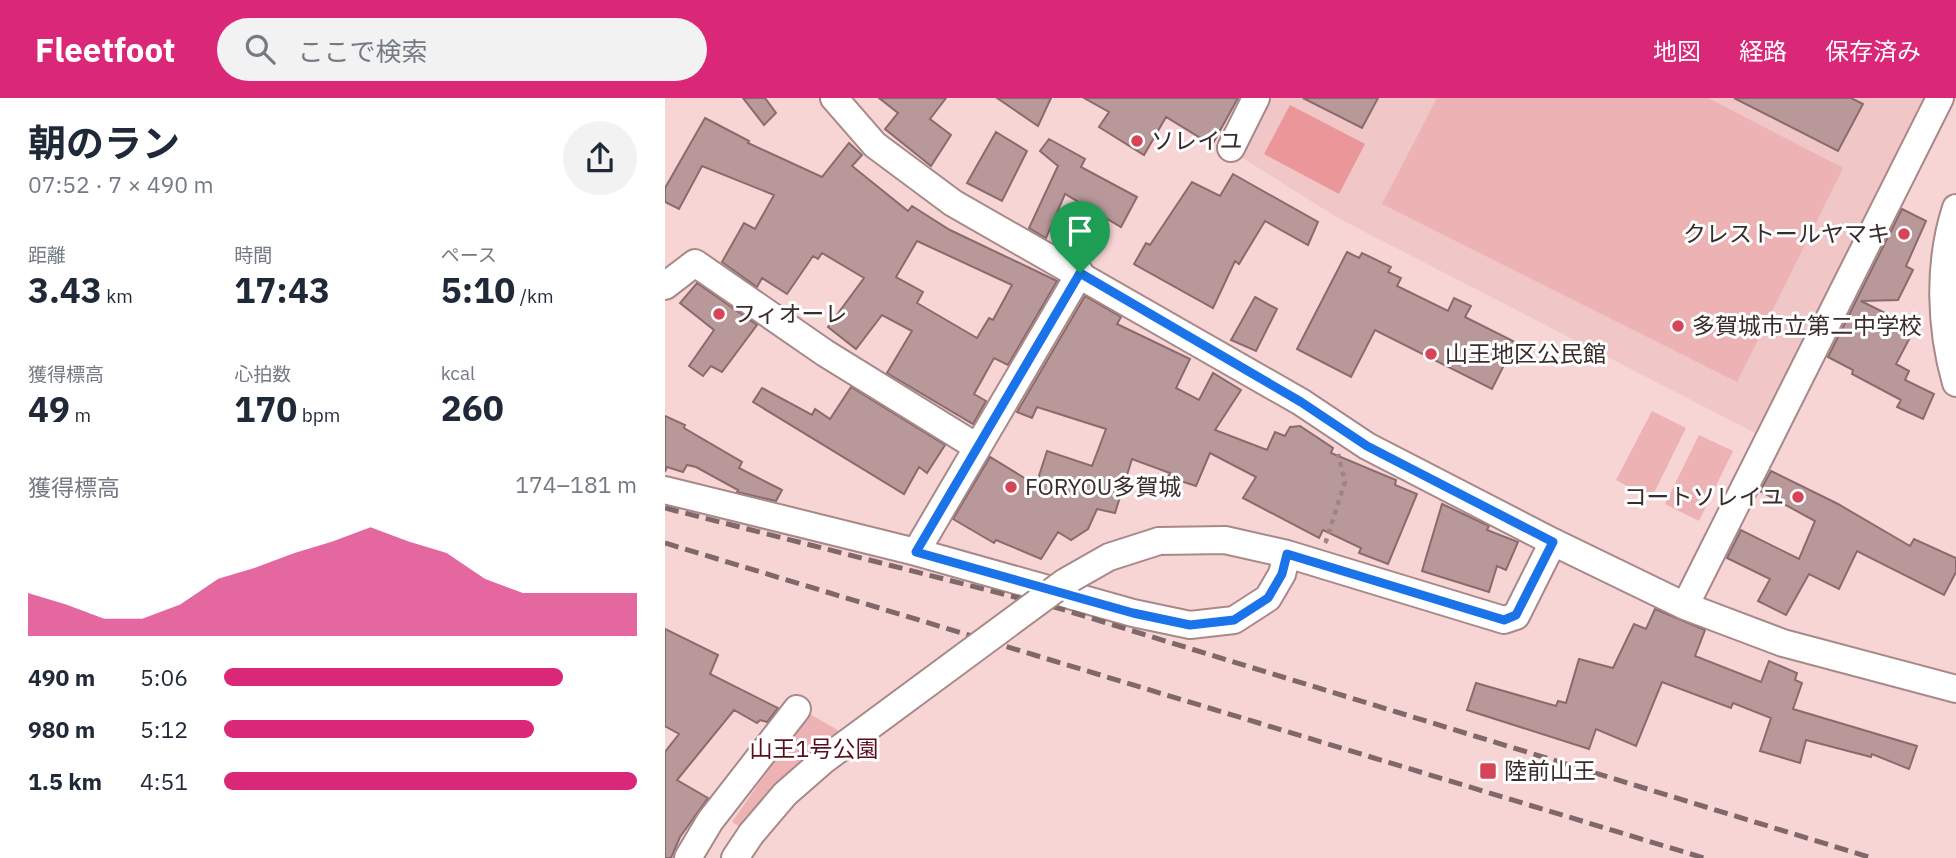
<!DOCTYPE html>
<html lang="ja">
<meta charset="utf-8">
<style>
:root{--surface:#fff;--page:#f2f2f3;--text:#1f2937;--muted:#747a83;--accent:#db2777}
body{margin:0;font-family:"IBM Plex Sans","Noto Sans JP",sans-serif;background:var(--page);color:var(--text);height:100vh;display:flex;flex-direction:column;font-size:26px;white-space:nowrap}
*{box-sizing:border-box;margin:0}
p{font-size:23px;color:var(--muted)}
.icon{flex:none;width:38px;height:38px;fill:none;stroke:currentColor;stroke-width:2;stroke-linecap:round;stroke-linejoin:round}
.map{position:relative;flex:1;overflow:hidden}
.drawer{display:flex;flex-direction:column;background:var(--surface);width:665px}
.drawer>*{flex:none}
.pin{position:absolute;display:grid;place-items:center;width:60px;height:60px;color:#fff;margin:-72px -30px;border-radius:50% 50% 50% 0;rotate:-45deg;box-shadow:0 0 7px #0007}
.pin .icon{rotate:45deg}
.round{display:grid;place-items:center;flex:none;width:74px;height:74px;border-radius:37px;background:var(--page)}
.headline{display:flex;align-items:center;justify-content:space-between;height:119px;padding:0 28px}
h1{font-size:38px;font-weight:700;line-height:52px}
.metrics{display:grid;grid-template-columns:repeat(3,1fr);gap:10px;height:119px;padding:7px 28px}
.metrics div{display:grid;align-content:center}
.metrics b{font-size:35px;font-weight:700}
.metrics small{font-size:19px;font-weight:400}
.metrics p{font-size:19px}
.chart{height:196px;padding:14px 28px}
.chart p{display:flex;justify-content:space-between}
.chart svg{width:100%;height:126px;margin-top:7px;fill:var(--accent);opacity:.7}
ul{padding:0 28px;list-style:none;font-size:23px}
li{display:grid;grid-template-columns:112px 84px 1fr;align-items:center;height:52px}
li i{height:18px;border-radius:9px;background:var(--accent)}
header{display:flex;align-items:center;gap:42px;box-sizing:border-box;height:98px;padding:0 35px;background:var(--accent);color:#fff}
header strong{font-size:33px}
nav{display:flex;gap:38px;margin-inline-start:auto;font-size:24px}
.search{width:490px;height:63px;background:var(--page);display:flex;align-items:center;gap:18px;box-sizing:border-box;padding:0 24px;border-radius:38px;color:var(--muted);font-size:26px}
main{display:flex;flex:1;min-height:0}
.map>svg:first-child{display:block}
.built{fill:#f0c6c7}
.green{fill:#edb2b4}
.water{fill:#eb979a}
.building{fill:#b99899;stroke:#8a6b6c;stroke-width:2;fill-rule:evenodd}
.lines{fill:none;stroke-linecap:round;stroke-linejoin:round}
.minor-casing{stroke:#a88888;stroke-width:30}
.path{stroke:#9d8485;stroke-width:4.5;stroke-dasharray:5 5;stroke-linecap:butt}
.minor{stroke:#fff;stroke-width:26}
.rail{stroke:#7e6869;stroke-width:5;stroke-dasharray:14 7;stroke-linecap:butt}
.minor-bridge-casing{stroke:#a88888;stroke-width:30;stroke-linecap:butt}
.minor-bridge{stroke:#fff;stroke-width:26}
.route-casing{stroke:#fff;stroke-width:14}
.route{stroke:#1a73e8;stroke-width:9}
.poi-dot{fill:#d54557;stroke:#fff;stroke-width:2.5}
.labels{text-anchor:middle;stroke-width:6;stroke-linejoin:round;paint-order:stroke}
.poi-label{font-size:23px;fill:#3a2c2d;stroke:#fff;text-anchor:start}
.park-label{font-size:23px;fill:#59101c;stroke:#fff}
</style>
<header>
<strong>Fleetfoot</strong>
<div class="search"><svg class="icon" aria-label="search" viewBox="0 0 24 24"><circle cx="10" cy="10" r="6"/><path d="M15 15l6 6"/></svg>ここで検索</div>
<nav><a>地図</a><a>経路</a><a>保存済み</a></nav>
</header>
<main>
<section class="drawer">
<div class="headline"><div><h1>朝のラン</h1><p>07:52 · 7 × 490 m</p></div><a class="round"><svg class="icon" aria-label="share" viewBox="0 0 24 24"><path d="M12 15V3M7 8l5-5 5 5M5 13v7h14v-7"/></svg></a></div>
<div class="metrics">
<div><p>距離</p><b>3.43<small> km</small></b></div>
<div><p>時間</p><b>17:43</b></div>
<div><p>ペース</p><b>5:10<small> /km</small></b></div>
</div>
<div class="metrics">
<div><p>獲得標高</p><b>49<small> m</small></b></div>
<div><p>心拍数</p><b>170<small> bpm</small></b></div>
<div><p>kcal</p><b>260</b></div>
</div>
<div class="chart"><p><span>獲得標高</span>174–181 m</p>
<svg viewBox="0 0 160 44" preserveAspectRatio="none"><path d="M0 44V29L10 33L20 38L30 38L40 33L50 24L60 20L70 15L80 11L90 6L100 11L110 15L120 24L130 29L140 29L150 29L160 29V44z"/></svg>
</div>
<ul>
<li><b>490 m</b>5:06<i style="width:82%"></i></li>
<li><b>980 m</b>5:12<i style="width:75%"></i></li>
<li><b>1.5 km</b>4:51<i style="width:100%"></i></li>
</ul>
</section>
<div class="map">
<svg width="1291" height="760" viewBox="0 0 1291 760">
<rect width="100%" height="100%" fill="#f8d5d5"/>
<path class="built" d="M 606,0 L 1261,0 L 1090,335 L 673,120 L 576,59 Z"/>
<path class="green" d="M 772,0 L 1043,0 L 1178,70 L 1072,284 L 717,106 Z
M 987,313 L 1021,330 L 986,401 L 951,382 Z
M 1034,337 L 1068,353 L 1034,423 L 1000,406 Z
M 143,615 L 197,646 L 155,681 L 97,742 L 67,724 Z"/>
<path class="water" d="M 625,7 L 700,46 L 674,96 L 599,56 Z"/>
<path class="building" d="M 78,0 L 100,0 L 111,15 L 99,27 Z
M 214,0 L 281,0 L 265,21 L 286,37 L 266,68 L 220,31 L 233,15 Z
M 332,0 L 386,0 L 373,28 Z
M 419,0 L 573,0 L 547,47 L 501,19 L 479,57 L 434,29 L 444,14 Z
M 638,0 L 713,0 L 697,30 Z
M 1069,0 L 1186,0 L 1198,6 L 1173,53 Z
M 40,20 L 84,43 L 83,45 L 157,79 L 184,45 L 197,57 L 187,68 L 243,113 L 247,108 L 285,132 L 392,183 L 343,267 L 329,260 L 309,296 L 321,303 L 308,326 L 222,275 L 247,233 L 217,217 L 191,251 L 163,229 L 199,180 L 157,155 L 153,161 L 148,158 L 122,196 L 97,180 L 92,189 L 57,164 L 79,125 L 90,131 L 109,97 L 37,68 L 14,111 L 0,104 L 0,90 ZM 252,143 L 347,187 L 328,222 L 324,220 L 312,240 L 252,205 L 258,194 L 231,179 Z
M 331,34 L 362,53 L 337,103 L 302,85 Z
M 384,41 L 420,61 L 416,69 L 472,99 L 456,129 L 400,96 L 381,140 L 364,130 L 393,68 L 375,53 Z
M 568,76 L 653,124 L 643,147 L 600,123 L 574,166 L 570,163 L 548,210 L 469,166 L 481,145 L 485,147 L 527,84 L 555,98 Z
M 1237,111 L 1261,123 L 1241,168 L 1248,172 L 1233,202 L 1196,203 L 1250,230 L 1231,266 L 1244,273 L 1240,282 L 1269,296 L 1258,321 L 1232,309 L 1236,302 L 1187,276 L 1188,272 L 1163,259 Z
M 682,154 L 694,160 L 697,155 L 726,169 L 723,174 L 736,180 L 732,188 L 783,213 L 789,200 L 806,208 L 800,219 L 848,243 L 854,249 L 852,260 L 840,265 L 827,291 L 710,232 L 686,279 L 632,251 Z
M 32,185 L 92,227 L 57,274 L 46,268 L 38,278 L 24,268 L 49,232 L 15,205 Z
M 420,198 L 456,219 L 452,226 L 525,261 L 511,290 L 534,302 L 548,275 L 576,292 L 550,332 L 602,352 L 610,334 L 620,338 L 625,329 L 635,328 L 668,350 L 666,355 L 731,382 L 730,387 L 752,396 L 723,466 L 694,455 L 696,450 L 658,432 L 654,440 L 578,400 L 591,379 L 545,355 L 531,388 L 503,379 L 505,375 L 467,361 L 450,415 L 432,411 L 423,431 L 406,442 L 393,434 L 376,461 L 331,442 L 329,445 L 288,421 L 325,359 L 371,387 L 382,353 L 427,368 L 441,331 L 372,309 L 367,320 L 352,314 Z
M 590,199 L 612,211 L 591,253 L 566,242 Z
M 186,289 L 280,347 L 262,375 L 254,369 L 239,396 L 88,304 L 97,290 L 147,317 L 150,311 L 165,321 Z
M 0,318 L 20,327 L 19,330 L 77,364 L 74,370 L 117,392 L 111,403 L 72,394 L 73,392 L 31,369 L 22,367 L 18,374 L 2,369 L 0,374 Z
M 1106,373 L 1173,406 L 1245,448 L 1249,441 L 1291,460 L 1291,474 L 1279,497 L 1192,453 L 1174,491 L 1144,476 L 1121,517 L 1093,503 L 1105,481 L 1062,460 L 1076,432 L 1134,461 L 1150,423 L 1095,393 Z
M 777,406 L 824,428 L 822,432 L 853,444 L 841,472 L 832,468 L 824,494 L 757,473 Z
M 990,511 L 1040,532 L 1030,558 L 1096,584 L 1104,563 L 1132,575 L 1130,582 L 1137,585 L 1128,611 L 1252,648 L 1244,671 L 1207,656 L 1206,659 L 1141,642 L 1135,665 L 1095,653 L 1106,620 L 1068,605 L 1066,610 L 997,584 L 971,648 L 931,631 L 924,651 L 802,612 L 811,585 L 891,608 L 893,603 L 901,605 L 914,561 L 948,570 L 969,526 L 981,531 Z
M 0,531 L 53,557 L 45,576 L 113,610 L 102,624 L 95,622 L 92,625 L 69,612 L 12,682 L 43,700 L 15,739 L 6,760 L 0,760 L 0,654 L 14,636 L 0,628 Z"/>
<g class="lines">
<g class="minor-casing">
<path id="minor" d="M 169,0 L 210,47 L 288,105 L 636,304 L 702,348 L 888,444 L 1020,508 L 1118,545 L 1291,591
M 566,50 L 591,0
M 1291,110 C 1273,165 1275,229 1291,285
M 0,188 L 30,165 L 160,255 L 312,349
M 0,392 L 251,454 L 468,515 L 525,527 L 569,522 L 603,500 L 617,476 L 622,456
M 494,443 L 560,442 L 622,456 L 839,522 L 851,518 L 888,444
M 251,454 L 415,175
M 1020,508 L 1275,0
M 23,760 L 45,723 L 132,611
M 70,760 L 86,736"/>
</g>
<path class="path" d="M 663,444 L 661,443 L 680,384 L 673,356"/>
<use href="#minor" class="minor"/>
<path class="rail" d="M 0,410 L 393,510 L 1207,760
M 0,445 L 1039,760"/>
<g class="minor-bridge-casing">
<path id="minor-bridge" d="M 86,736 L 120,696 L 159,662 L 400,484 L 444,459 L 494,443"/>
</g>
<use href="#minor-bridge" class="minor-bridge"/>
</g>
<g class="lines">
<g class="route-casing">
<path id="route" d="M 415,175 L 636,304 L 702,348 L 888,444 L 851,517 L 839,522 L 622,456 L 617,476 L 603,500 L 569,522 L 525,527 L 468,515 L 251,454 Z"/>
</g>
<use href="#route" class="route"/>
</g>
<g class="poi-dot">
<circle cx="472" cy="43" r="7"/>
<circle cx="1239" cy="136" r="7"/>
<circle cx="54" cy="216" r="7"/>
<circle cx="1013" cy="228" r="7"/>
<circle cx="766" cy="256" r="7"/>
<circle cx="346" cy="389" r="7"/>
<circle cx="1133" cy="399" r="7"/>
<rect x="814" y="664" width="18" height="18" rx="3.5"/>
</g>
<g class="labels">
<g class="poi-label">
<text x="486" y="51">ソレイユ</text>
<text x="1225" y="144" text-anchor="end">クレストールヤマキ</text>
<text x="68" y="224">フィオーレ</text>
<text x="1027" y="236">多賀城市立第二中学校</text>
<text x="780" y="264">山王地区公民館</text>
<text x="360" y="397">FORYOU多賀城</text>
<text x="1119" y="407" text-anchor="end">コートソレイユ</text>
<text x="839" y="681">陸前山王</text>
</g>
<g class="park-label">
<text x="149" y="659">山王1号公園</text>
</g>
</g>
</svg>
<div class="pin" style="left:415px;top:175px;background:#1e9e55"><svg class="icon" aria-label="arrive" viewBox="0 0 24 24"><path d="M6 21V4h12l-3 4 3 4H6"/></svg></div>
</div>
</main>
